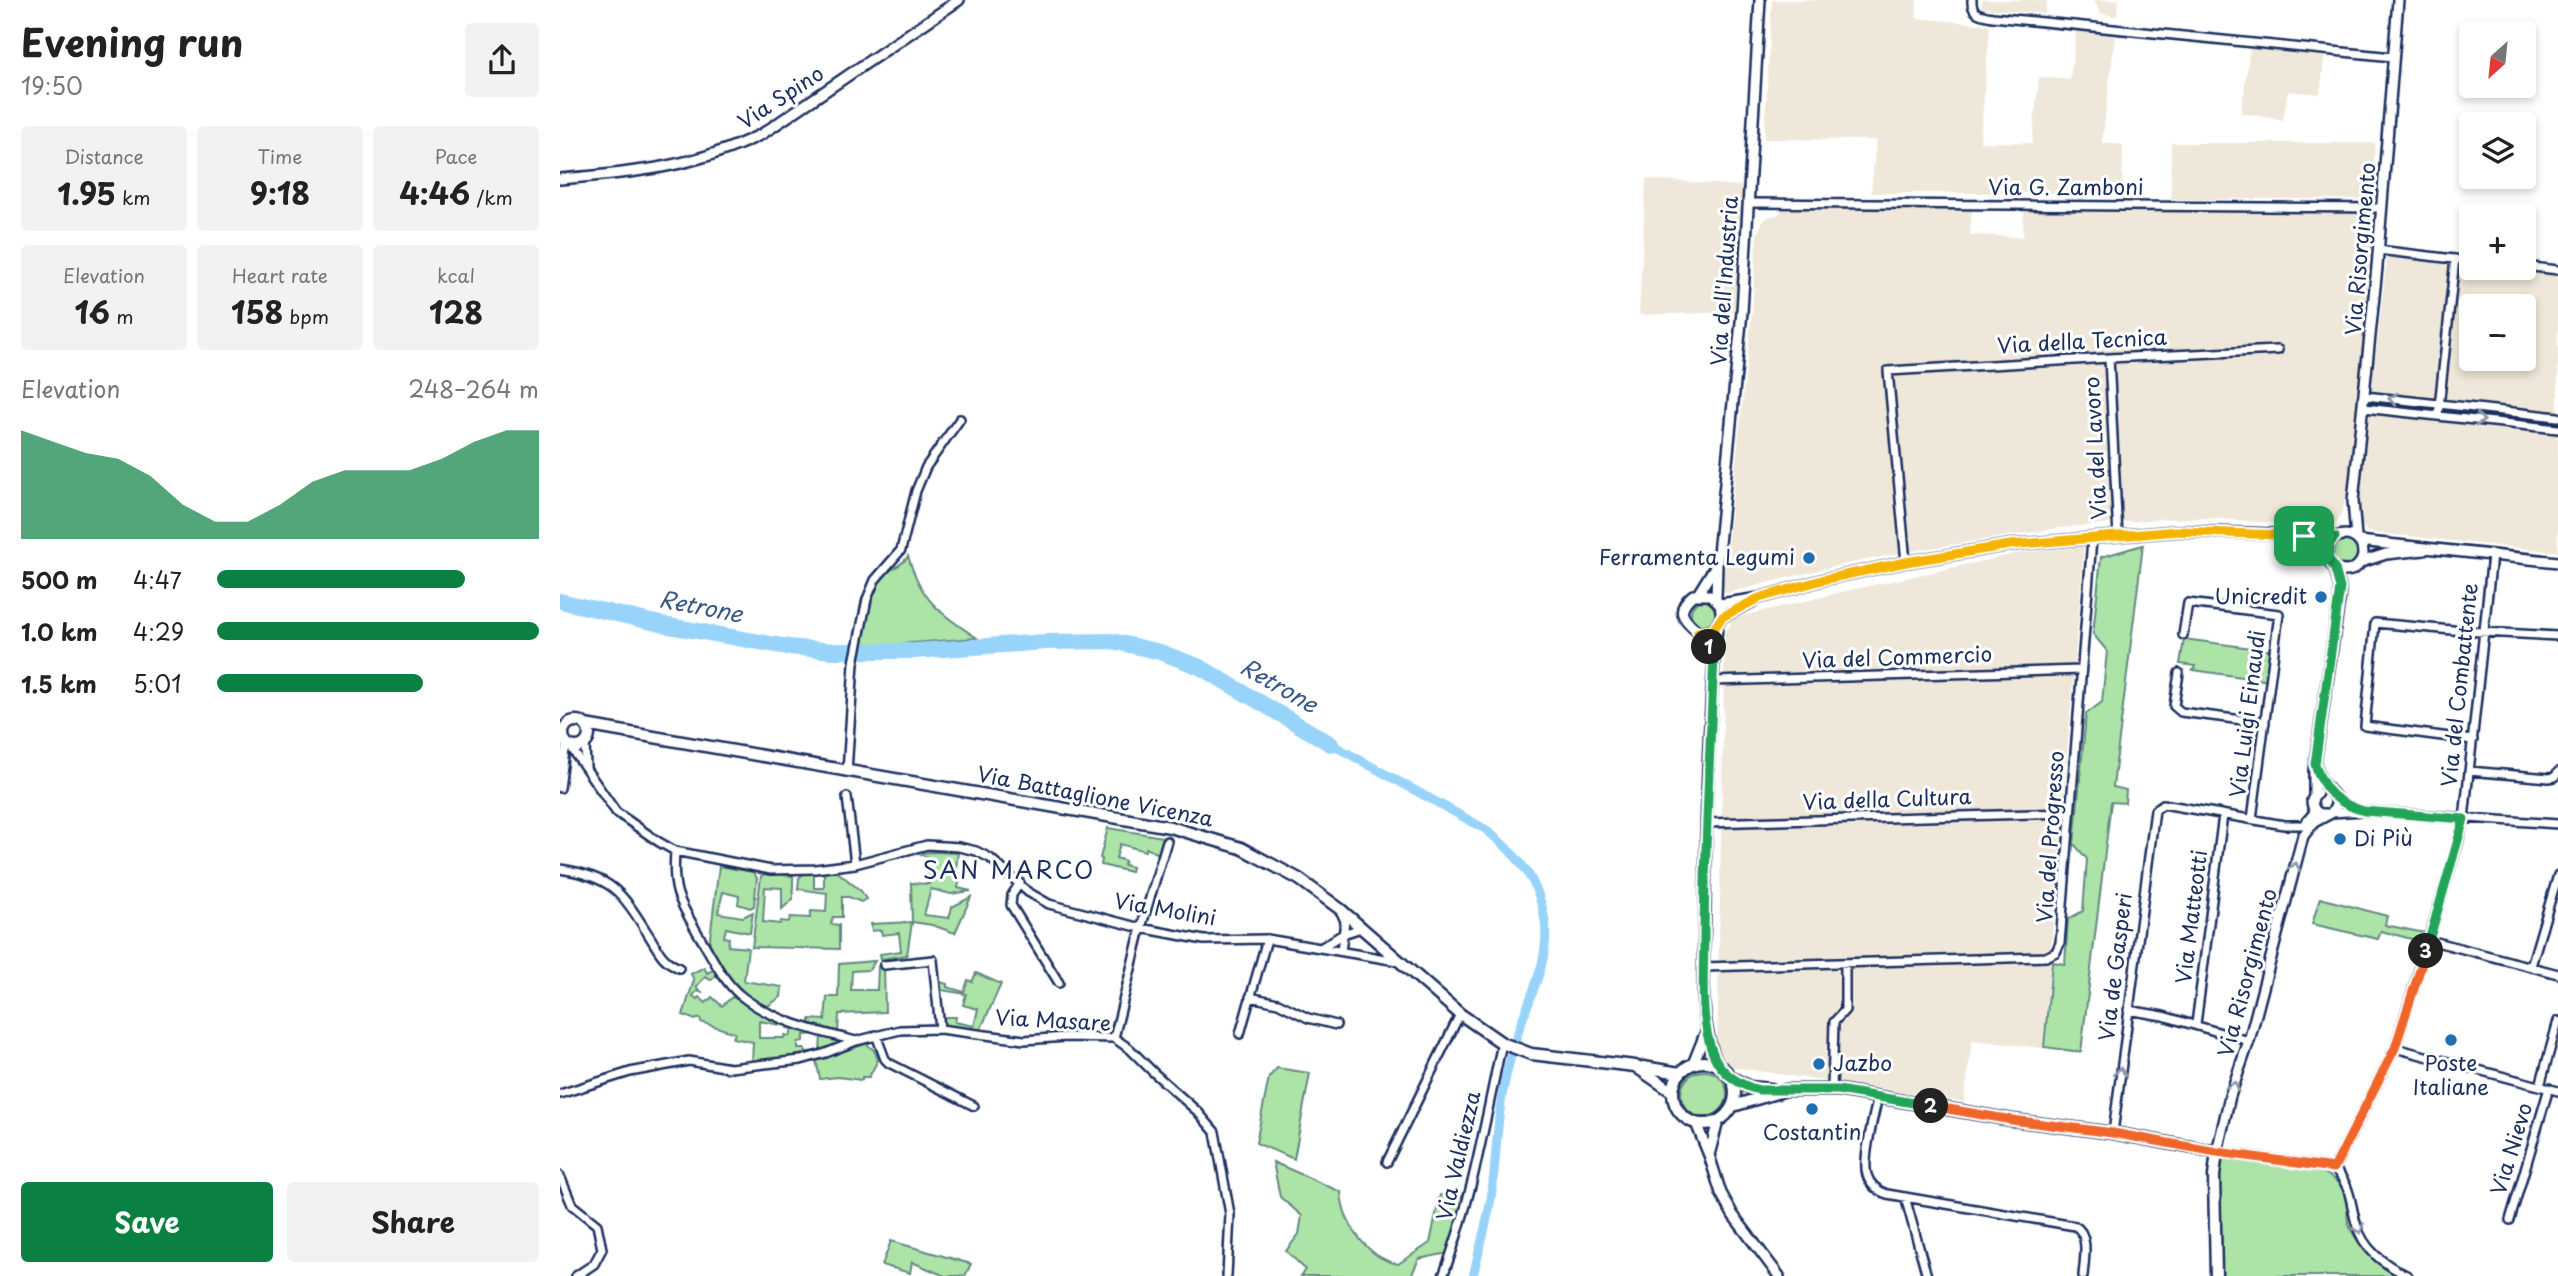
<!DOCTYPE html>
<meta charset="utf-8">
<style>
:root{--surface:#fff;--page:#f2f2f2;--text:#222;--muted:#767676;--accent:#0b8043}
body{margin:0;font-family:"Playpen Sans",sans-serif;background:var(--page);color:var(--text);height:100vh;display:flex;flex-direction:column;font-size:26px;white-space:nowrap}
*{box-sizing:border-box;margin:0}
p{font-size:23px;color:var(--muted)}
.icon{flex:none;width:38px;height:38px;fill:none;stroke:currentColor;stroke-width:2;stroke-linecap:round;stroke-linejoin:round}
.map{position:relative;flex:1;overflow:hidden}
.details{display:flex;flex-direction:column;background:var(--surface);width:560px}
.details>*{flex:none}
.needle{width:46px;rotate:207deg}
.buttons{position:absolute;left:1899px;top:21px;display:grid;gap:14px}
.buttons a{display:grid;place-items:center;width:77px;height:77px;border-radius:7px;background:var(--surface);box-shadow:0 4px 10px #0003;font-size:35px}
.pin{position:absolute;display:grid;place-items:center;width:60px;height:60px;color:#fff;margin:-30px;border-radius:14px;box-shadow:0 4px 10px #0006}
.km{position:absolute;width:35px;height:35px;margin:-18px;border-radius:50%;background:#222;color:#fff;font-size:19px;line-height:35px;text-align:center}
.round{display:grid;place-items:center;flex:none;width:74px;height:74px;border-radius:7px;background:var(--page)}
.head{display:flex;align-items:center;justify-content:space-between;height:119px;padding:0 21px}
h1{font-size:38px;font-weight:700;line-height:52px}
.metrics{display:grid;grid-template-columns:repeat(3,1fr);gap:10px;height:119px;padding:7px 21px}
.metrics div{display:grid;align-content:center;border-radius:7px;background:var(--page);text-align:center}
.metrics b{font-size:30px;font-weight:700}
.metrics small{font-size:19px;font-weight:400}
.metrics p{font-size:19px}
.chart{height:196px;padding:14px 21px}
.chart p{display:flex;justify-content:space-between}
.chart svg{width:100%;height:126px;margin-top:7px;fill:var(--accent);opacity:.7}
.action{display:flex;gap:14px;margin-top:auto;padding:14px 21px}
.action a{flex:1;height:80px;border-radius:7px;background:var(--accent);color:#fff;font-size:28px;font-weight:700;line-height:80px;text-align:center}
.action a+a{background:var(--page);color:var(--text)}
ul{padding:0 21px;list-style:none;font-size:23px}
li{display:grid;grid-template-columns:112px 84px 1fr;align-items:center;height:52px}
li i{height:18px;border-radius:9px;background:var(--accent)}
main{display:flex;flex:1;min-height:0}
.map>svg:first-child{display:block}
.built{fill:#efe7d9;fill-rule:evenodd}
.green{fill:#ace3a7;stroke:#648982;stroke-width:2}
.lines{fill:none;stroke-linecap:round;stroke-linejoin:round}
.canal{stroke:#98d4f9;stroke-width:9}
.river{stroke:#98d4f9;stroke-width:16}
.minor-casing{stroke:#1b2f5e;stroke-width:12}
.tertiary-casing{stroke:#1b2f5e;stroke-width:14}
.secondary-casing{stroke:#1b2f5e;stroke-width:15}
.minor{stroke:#fff;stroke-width:7}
.tertiary{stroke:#fff;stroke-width:9}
.secondary{stroke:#fff;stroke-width:10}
.oneway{stroke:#8d97ae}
.split-1-casing{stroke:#fff;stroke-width:14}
.split-2-casing{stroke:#fff;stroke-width:14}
.split-3-casing{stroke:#fff;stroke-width:14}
.split-4-casing{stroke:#fff;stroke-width:14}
.split-1{stroke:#f5b400;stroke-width:9}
.split-2{stroke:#22a559;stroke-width:9}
.split-3{stroke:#f0652b;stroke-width:9}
.split-4{stroke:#22a559;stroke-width:9}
.poi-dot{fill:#1f6fb2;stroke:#fff;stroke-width:2.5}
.labels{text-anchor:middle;stroke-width:6;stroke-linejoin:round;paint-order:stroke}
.street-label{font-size:21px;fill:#1b2f5e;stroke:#fff}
.poi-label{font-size:21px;fill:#1b2f5e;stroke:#fff;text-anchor:end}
.water-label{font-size:23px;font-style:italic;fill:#3a5885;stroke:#fff}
.quarter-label{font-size:24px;letter-spacing:2px;fill:#1b2f5e;stroke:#fff}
</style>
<main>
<section class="details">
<div class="head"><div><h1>Evening run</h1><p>19:50</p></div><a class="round"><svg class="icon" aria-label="share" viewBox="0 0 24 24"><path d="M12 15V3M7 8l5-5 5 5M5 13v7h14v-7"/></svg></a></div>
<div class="metrics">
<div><p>Distance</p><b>1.95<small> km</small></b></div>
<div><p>Time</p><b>9:18</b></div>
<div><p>Pace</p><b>4:46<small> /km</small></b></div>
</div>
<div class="metrics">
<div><p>Elevation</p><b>16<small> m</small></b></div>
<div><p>Heart rate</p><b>158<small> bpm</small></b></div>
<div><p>kcal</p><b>128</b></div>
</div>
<div class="chart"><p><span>Elevation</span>248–264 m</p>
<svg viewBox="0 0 160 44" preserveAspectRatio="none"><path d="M0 44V6L10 10L20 14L30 16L40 22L50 32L60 38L70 38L80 32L90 24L100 20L110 20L120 20L130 16L140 10L150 6L160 6V44z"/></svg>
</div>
<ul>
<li><b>500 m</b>4:47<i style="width:77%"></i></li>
<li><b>1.0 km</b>4:29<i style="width:100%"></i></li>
<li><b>1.5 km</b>5:01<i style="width:64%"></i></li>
</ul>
<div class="action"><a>Save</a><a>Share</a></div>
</section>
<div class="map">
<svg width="1998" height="1276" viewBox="0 0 1998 1276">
<rect width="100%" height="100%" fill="#fff"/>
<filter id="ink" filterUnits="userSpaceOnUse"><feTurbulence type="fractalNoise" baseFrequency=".0143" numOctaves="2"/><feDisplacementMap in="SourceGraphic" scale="14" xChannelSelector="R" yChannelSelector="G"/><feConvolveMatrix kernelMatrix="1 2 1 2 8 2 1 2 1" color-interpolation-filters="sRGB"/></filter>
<g filter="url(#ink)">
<path class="built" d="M 1212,0 L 1357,0 L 1356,18 L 1430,25 L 1420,142 L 1472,143 L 1479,77 L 1510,80 L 1516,32 L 1555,36 L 1542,143 L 1563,145 L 1562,193 L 1311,193 L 1316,140 L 1204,139 Z
M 1422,0 L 1487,0 L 1485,14 L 1421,8 Z
M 1534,0 L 1559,0 L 1557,16 L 1541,14 Z
M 1690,47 L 1765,55 L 1760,94 L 1728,91 L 1723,120 L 1681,113 Z
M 1611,143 L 1815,143 L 1812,196 L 1809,199 L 1611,199 Z
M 1086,179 L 1183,186 L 1176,312 L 1079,315 Z
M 1223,209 L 1412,209 L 1410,235 L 1463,237 L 1464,209 L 1800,213 L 1809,216 L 1813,225 L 1804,346 L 1788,489 L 1781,515 L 1773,525 L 1764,527 L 1646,518 L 1598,519 L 1500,528 L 1345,552 L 1267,568 L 1167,593 L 1162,590 L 1160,584 L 1165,567 L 1192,312 L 1197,234 L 1203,221 L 1208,217 L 1218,215 Z
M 1827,257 L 1911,266 L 1911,268 L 1998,275 L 1998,552 L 1807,532 L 1797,519 ZM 1911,306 L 1964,306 L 1964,359 L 1911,359 Z
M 1524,546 L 1483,1048 L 1412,1040 L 1404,1102 L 1172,1067 L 1163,1061 L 1157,1049 L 1165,633 L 1171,624 L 1171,619 L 1286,591 L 1460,553 Z"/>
<path class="green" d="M1772 552a13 13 0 1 1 26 0a13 13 0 1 1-26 0Z
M 1583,545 L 1553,787 L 1566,790 L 1565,803 L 1551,802 L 1521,1052 L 1484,1047 L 1492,962 L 1505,964 L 1508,919 L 1523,911 L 1527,859 L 1514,844 L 1526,714 L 1542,702 L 1547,651 L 1533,634 L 1541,557 Z
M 348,556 C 362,602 379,612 417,638 L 300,647 C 305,625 307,596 322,577 C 330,568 342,567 348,556 Z
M1131 613a12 12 0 1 1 24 0a12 12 0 1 1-24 0Z
M 1624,639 L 1714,651 L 1710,681 L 1633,670 L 1635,666 L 1620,664 Z
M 548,828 L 603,837 L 599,854 L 586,848 L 585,851 L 560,844 L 556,858 L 565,861 L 564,865 L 572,867 L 571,872 L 541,865 L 542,859 L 540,858 Z
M 377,852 L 398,853 L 395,877 L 400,878 L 398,888 L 411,891 L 391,894 L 371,889 L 364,915 L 389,918 L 392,907 L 411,897 L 395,933 L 372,925 L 352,922 L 347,955 L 321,959 L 320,954 L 341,951 L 339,933 L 322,935 L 321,930 L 312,931 L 311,924 L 352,922 L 351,883 L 369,884 L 368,857 L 356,853 Z
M 159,866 L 193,872 L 197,878 L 194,906 L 190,908 L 178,904 L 179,896 L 163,892 L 158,913 L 183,917 L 193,912 L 190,933 L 166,928 L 164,937 L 169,938 L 168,946 L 188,948 L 184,981 L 222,987 L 221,997 L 206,1007 L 182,994 L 163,971 L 149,946 Z
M 274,869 L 301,891 L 306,899 L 301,902 L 289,897 L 282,897 L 282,917 L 273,917 L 271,924 L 279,925 L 279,949 L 192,947 L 201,876 L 206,873 L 233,876 L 233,899 L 222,909 L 222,888 L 205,887 L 203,922 L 220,924 L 221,921 L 229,922 L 230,917 L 250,918 L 251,911 L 266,912 L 267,893 L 238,889 L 239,878 L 244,873 L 254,873 L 254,888 L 264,888 L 264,870 Z
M 1760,898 L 1827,916 L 1825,925 L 1865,933 L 1863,942 L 1821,931 L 1818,939 L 1752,924 Z
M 315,961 L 309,970 L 292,971 L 291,990 L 317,990 L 318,966 L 324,965 L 325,1012 L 279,1014 L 278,1034 L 250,1027 L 250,1019 L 265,1020 L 267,997 L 278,997 L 279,964 Z
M 144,967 L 147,973 L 155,969 L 156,976 L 151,980 L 145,977 L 136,987 L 143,993 L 137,991 L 133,996 L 137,999 L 139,997 L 146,1003 L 152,997 L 162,1006 L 172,997 L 222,1022 L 221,1025 L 199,1021 L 199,1038 L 224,1038 L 225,1035 L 230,1036 L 232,1029 L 227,1028 L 228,1025 L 257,1034 L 244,1035 L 244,1041 L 238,1042 L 238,1049 L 245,1049 L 246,1052 L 260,1051 L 261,1036 L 278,1040 L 280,1044 L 272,1049 L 192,1063 L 193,1042 L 173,1038 L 175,1033 L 141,1022 L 140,1018 L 135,1020 L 123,1015 L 134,980 L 131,974 Z
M 416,973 L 441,984 L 419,1033 L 385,1028 L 384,1017 L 396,1017 L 395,1022 L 414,1026 L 418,1009 L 403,1005 L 406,994 L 381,990 L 380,982 L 387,984 L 387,987 L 404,992 L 408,980 L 412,982 Z
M 306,1044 L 314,1050 L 318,1060 L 309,1077 L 302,1077 L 302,1080 L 278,1077 L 260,1079 L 256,1060 Z
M 717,1068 L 750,1073 L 734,1159 L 696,1143 L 709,1077 Z
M1121 1094a23 23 0 1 1 46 0a23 23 0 1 1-46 0Z
M 1660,1158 L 1761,1171 C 1774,1178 1786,1187 1788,1203 C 1788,1210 1786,1219 1789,1225 C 1797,1246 1819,1264 1837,1276 L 1660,1276 L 1657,1218 Z
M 713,1162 L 781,1192 C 783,1223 807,1258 838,1264 L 870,1243 L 880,1195 L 904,1197 L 889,1253 L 859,1259 L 851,1276 L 741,1276 L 745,1269 L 726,1251 L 739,1234 L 742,1216 L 720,1197 Z
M 331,1241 L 411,1264 L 405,1276 L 385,1276 L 352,1262 L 350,1273 L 322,1265 Z"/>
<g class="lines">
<path class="canal" d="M 771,744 L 925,829 C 957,854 979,879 985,921 C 990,959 971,994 959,1029 C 953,1046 949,1063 945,1081 C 936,1119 937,1159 931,1198 C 927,1224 919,1250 913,1276"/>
<path class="river" d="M 0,601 L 109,626 L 228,647 L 274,651 L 355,651 L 486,642 L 552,641 L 600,652 L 640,667 L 771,744"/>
<g class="minor-casing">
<path id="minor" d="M 1412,0 C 1411,14 1421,15 1433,17 L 1833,57
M 1189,203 L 1822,208
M 1818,250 L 1911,261
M 1964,266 L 1998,270
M 1549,358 L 1558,537
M 1805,396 L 1998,417
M 1804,408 L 1998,429
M 1878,416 L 1895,259
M 1346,562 L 1328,371 L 1549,358 L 1718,350
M 1623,635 L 1628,603 L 1719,614 L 1692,819
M 1619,673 L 1614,706 L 1621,712 L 1705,723
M 1153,681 L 1521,670
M 1913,740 L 1805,726 L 1815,623 L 1903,631 L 1998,636
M 25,743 L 26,767
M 10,746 L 56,812 L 99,842 L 115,851 L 211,870 L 255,869 L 295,864 L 367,845 L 399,847 L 416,851 L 430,858 L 468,892 L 489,904 L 581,928 L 644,940 L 707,939 L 837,961
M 1909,771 L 1989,778 L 1995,777 L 1998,772
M 287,772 L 294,663 L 307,599 L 315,580 L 341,550 L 356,491 L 366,467 L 400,419
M 0,788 L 6,743
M 287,797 L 295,864
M 1776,801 L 1797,809
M 1771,813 L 1804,811 L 1998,824
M 1146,823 L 1510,813
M 115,851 C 112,894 119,900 140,937 C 152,956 162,980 180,995 C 212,1021 256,1031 296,1041
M 0,869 C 54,877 62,893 90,937 C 100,953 102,960 119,968
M 460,883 L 452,895 L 451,905 L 499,983
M 780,910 L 785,921 L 781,951
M 1869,940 L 1998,974
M 762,947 L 783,934 L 801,928
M 324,965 L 373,960 L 380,1029
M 1971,966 L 1998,875
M 1144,967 L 1486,957 L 1496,952 L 1500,943 L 1532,539
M 690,997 L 718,1003 L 748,1018 L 776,1025
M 1568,1010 L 1603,1016 L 1689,1041
M 1636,1024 L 1663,815
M 680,1034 L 707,939
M 316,1035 L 325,1059 L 329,1063 L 414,1106
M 554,1038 L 581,928 L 607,841
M 1835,1048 L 1998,1091
M 1980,1086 L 1998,1021
M 1272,1089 L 1274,1022 L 1285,1010 L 1285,963
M 0,1094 L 70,1072 L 129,1061 L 170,1068 L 241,1060 L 266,1053 L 296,1041 L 340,1030 L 380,1029 L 464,1040 L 506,1037 L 554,1038 L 570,1049 L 593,1072 L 638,1112 L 655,1132 L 670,1214 L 667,1276
M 1318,1097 C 1314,1114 1302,1160 1307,1175 C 1310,1185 1318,1191 1327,1194 L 1515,1226 C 1530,1234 1524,1261 1523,1276
M 1553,1133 L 1595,810 L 1603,804 L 1724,825 L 1743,825 L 1755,811
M 1657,1152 L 1774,1168 C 1792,1188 1789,1198 1796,1223 C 1803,1250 1824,1264 1848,1276
M 827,1162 L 900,1014
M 1774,1168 L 1835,1048 L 1898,843 L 1904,819 L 1932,555
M 0,1176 L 12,1205 L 37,1225 L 42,1249 L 34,1264 L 16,1276
M 1345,1197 L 1367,1276
M 1950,1220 L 1989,1088
M 883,1276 C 912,1201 925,1121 942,1043"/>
</g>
<g class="tertiary-casing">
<path id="tertiary" d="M 0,179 C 73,173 136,167 202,134 L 399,0
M1767 553a18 18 0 1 1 36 0a18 18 0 1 1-36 0Z
M 1796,537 L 1793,501 L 1817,267 L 1838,0
M 1727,539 L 1757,547 L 1766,555
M 1799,541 L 1998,562
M 1801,562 L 1826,554 L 1864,550
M 1138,594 L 1156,565
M 1156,598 L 1157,564 L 1182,312 L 1200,0
M 1160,604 L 1199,598 L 1262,580 L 1346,562 L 1450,545 L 1618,531 L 1740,535 L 1760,538 L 1775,537
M 1162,617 L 1192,602
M 1157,627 C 1148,721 1146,816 1145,911 C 1144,959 1137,1021 1158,1065
M 1138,632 L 1153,630 L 1162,617 L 1160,604 L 1150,595 L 1133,595 C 1110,614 1130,623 1142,636 C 1147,642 1150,648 1154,655
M 1757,793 L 1752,800 C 1752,809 1757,815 1766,814
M 1754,797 L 1754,770 L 1779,601 L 1780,588 L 1775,569
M 1133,1064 L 1145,1034
M 1136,1123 L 1149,1155 L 1161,1193 L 1173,1215 L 1219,1276
M 1657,1152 L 1670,1096 L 1689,1041 L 1743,836 L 1754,822 L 1771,813 L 1776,806 L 1776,798 L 1761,781 L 1755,764
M 1149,1155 L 1158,1121"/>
</g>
<g class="secondary-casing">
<path id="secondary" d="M3 734a13 13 0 1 1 26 0a13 13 0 1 1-26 0Z
M 25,725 L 610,827 L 681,848 L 739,879 L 780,909 L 900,1014 L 942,1043 L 971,1054 L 1075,1066 L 1113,1092
M1113 1093a31 31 0 1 1 62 0a31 31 0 1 1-62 0Z
M 1083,1067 L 1120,1073
M 1172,1078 L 1189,1087 L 1211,1089
M 1173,1106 L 1226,1090 L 1278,1090 L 1452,1120 L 1553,1133 L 1657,1152 L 1654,1176 L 1656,1276"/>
</g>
<use href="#minor" class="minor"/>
<use href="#tertiary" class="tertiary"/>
<use href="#secondary" class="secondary"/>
</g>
<defs><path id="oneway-chevron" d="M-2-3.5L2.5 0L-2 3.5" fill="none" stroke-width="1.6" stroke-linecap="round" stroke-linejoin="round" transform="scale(1.75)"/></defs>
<g class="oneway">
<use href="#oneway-chevron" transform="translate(1833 399) rotate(-174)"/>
<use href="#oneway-chevron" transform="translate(1920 420) rotate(6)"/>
<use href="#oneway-chevron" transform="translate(1735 867) rotate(-75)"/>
<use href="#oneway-chevron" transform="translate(1560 1072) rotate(-83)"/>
<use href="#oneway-chevron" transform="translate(1674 1086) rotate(-70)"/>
<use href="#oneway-chevron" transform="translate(1799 1229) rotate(67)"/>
</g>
</g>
<g class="lines" filter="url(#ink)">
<g class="split-1-casing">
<path id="split-1" d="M 1149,647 L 1138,632 L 1153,630 L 1162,617 L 1199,598 L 1262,580 L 1346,562 L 1450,545 L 1618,531 L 1744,536"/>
</g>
<g class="split-2-casing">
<path id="split-2" d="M 1149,647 L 1154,656 C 1150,749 1145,841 1144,934 C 1144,971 1139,1022 1154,1056 C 1162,1074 1181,1086 1199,1090 L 1278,1090 L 1371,1106"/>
</g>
<g class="split-3-casing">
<path id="split-3" d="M 1371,1106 L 1452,1120 L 1553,1133 L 1657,1152 L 1774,1168 L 1835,1048 L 1866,951"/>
</g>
<g class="split-4-casing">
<path id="split-4" d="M 1744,536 L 1760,538 L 1775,537 L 1768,545 L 1766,555 L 1775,569 L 1780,588 L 1755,764 C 1763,791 1778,804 1804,811 L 1904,819 L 1866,951"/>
</g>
<use href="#split-1" class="split-1"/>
<use href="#split-2" class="split-2"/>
<use href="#split-3" class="split-3"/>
<use href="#split-4" class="split-4"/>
</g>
<g class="poi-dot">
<circle cx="1249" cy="558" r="7"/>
<circle cx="1761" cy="597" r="7"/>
<circle cx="1780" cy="839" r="7"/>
<circle cx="1891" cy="1040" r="7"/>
<circle cx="1259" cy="1064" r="7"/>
<circle cx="1252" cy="1109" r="7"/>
</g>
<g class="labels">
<g class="street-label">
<text transform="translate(221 98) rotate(-33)" y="7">Via Spino</text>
<text x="1506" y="195">Via G. Zamboni</text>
<text transform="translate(1801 249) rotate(-85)" y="7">Via Risorgimento</text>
<text transform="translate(1165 281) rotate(-86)" y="7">Via dell'Industria</text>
<text transform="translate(1522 342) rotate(-3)" y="7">Via della Tecnica</text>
<text transform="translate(1536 448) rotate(-93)" y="7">Via del Lavoro</text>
<text transform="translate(1337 658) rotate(-2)" y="7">Via del Commercio</text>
<text transform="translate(1900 685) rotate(-84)" y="7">Via del Combattente</text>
<text transform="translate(1688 714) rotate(-83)" y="7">Via Luigi Einaudi</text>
<text transform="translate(535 797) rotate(11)" y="7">Via Battaglione Vicenza</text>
<text transform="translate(1327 800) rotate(-2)" y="7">Via della Cultura</text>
<text transform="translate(1491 837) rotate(-86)" y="7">Via del Progresso</text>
<text transform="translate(605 910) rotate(10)" y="7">Via Molini</text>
<text transform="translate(1632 917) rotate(-83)" y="7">Via Matteotti</text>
<text transform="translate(1556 967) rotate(-83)" y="7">Via de Gasperi</text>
<text transform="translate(1688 973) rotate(-75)" y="7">Via Risorgimento</text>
<text transform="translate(493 1021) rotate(3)" y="7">Via Masare</text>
<text transform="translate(1952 1149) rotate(-73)" y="7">Via Nievo</text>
<text transform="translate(899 1156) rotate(-77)" y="7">Via Valdiezza</text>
</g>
<g class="poi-label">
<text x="1235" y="565">Ferramenta Legumi</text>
<text x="1747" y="604">Unicredit</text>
<text x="1794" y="846" text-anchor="start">Di Più</text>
<text x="1273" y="1071" text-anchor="start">Jazbo</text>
<text x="1891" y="1071" text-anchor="middle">Poste<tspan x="1891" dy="24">Italiane</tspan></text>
<text x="1252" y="1140" text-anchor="middle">Costantin</text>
</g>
<g class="water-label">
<text transform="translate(141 607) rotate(11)" y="8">Retrone</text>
<text transform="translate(719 686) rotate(30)" y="8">Retrone</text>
</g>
<g class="quarter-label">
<text x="449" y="879">SAN MARCO</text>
</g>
</g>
</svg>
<div class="buttons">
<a><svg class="needle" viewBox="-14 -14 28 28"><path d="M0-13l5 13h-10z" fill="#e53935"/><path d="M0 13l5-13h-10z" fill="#767676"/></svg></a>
<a><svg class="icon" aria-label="layers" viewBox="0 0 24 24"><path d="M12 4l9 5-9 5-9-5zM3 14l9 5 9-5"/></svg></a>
<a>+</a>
<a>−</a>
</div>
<div class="pin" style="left:1744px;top:536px;background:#1e9e55"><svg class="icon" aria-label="arrive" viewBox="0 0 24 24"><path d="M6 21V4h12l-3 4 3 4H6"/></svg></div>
<b class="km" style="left:1149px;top:647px">1</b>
<b class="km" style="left:1371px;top:1106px">2</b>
<b class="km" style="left:1866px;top:951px">3</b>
</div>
</main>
